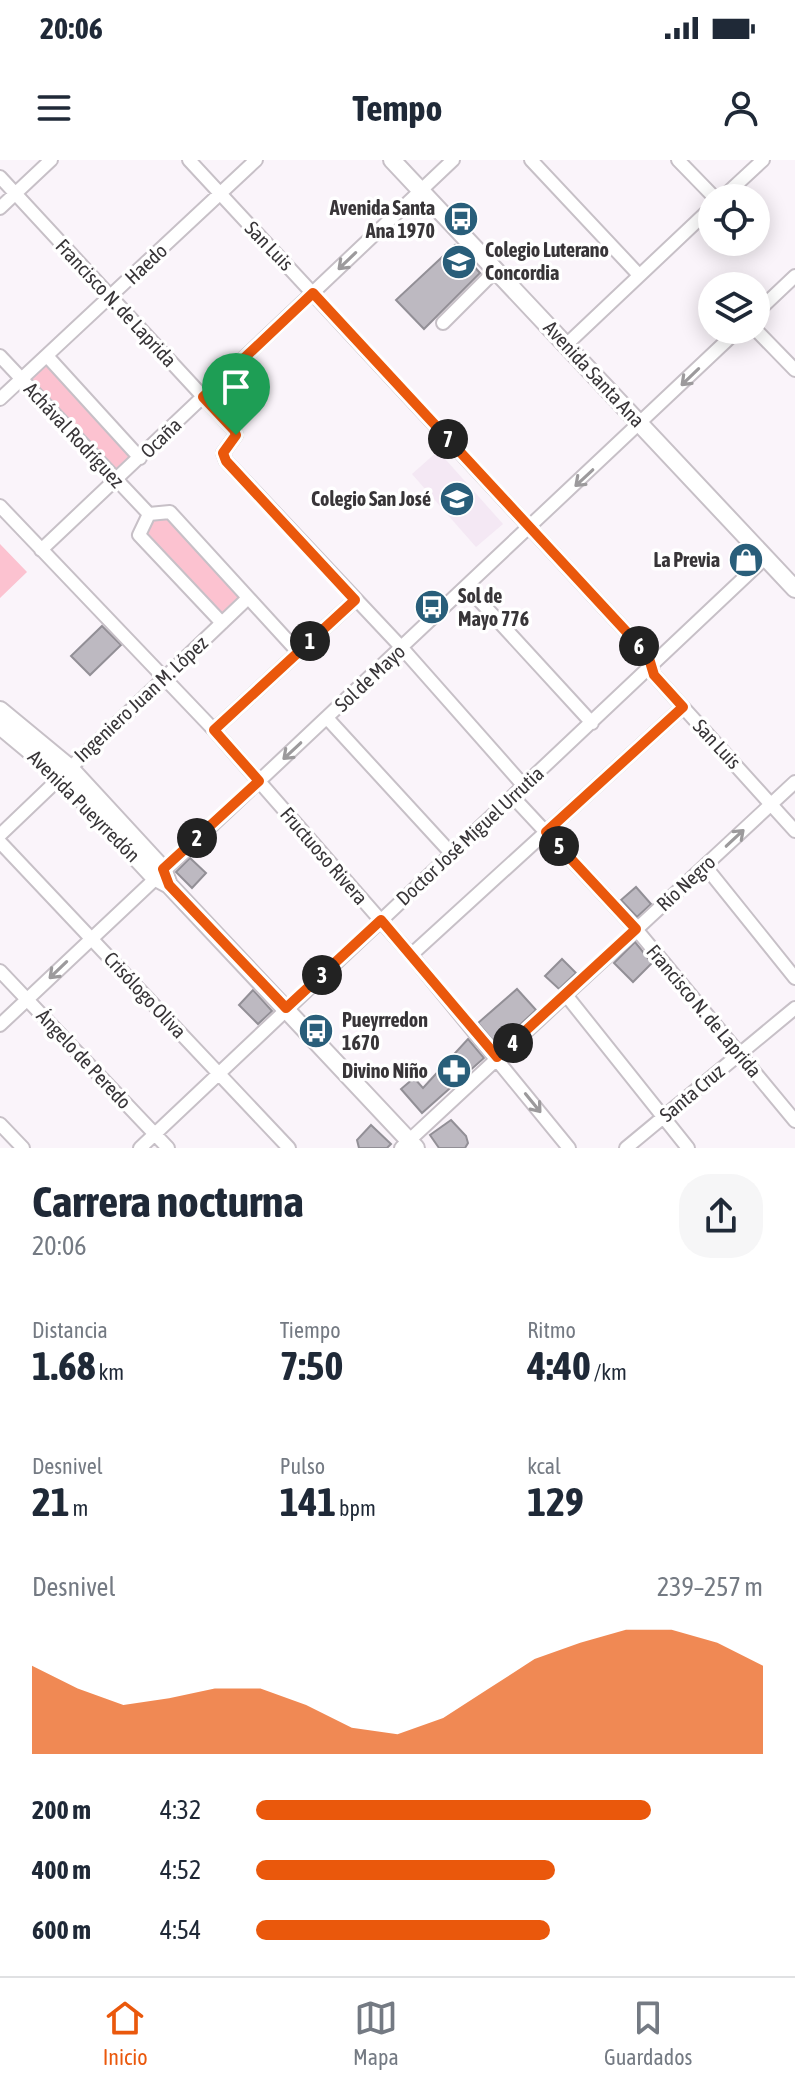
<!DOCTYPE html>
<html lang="es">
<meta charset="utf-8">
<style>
:root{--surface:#fff;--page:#f6f6f7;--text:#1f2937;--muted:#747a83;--line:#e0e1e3;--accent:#ea580c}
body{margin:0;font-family:"Asap Condensed",sans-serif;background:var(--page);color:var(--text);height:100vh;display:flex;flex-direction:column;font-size:30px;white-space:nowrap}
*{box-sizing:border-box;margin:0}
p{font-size:26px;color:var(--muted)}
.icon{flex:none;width:44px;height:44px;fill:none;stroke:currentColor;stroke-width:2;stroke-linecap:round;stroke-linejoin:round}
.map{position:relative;height:988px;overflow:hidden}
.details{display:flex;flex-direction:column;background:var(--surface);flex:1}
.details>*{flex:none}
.fabs{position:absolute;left:698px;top:24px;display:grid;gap:16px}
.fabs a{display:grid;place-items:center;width:72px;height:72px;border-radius:50%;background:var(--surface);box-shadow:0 4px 20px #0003;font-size:40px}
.pin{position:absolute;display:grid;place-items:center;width:68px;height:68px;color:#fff;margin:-82px -34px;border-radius:50% 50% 50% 0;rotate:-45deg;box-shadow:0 0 8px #0007}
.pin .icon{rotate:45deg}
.km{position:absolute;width:40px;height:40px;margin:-20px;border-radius:50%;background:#222;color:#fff;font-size:22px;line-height:40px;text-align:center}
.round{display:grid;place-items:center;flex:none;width:84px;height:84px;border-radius:32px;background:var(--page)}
.overview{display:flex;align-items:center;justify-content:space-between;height:136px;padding:0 32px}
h1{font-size:44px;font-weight:700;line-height:60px}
.stats{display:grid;grid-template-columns:repeat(3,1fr);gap:12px;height:136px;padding:8px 32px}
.stats div{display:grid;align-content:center}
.stats b{font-size:40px;font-weight:700}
.stats small{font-size:22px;font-weight:400}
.stats p{font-size:22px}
.chart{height:224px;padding:16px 32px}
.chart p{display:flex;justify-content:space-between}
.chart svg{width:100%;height:144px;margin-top:8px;fill:var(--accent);opacity:.7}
ul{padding:0 32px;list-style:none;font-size:26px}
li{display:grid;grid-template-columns:128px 96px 1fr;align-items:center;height:60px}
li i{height:20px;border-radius:10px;background:var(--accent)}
.status{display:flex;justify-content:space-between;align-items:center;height:56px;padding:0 40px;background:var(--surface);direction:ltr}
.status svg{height:22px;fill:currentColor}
header{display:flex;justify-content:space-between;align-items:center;height:104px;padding:0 32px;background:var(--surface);font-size:36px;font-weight:700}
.menu{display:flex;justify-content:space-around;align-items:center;height:112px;border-top:2px solid var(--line);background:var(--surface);font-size:22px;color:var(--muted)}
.menu a{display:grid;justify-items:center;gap:4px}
.menu .active{color:var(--accent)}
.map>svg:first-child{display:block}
.built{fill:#f4e8f4}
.green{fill:#fcc2d0}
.building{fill:#bdb9c1;stroke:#928f96;stroke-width:2}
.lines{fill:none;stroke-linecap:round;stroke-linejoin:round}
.minor-casing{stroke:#c7c0c7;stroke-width:16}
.major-casing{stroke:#c7c0c7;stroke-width:20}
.minor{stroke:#fff;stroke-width:12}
.major{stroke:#fff;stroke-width:16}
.oneway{stroke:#9c9a9c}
.route-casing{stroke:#fff;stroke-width:16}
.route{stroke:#ea580c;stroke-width:10}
.labels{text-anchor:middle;stroke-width:7;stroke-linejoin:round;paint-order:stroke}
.poi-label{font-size:20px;font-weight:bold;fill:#383538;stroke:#fff;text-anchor:end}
.street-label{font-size:20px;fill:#383538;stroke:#fff}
</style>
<div class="status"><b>20:06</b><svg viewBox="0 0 49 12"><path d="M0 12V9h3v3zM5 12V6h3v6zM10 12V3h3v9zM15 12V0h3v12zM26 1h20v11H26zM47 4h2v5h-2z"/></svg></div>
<header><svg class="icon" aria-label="menu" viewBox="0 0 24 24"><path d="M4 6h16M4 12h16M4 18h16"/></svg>Tempo<svg class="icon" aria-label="person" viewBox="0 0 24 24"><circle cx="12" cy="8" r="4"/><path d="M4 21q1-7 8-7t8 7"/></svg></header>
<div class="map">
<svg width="795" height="988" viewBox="0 0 795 988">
<rect width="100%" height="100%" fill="#faf4fa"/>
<path class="built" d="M 438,291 L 503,364 L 476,387 L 412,314 Z"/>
<path class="green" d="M 46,201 L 133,296 L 117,312 L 29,217 Z
M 151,356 L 169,356 L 245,439 L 223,459 L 143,375 Z
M 0,384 L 27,412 L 0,438 Z"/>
<path class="building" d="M 455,85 L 480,113 L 424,169 L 396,140 Z
M 102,466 L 121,485 L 90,515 L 71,496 Z
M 190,698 L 206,713 L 192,728 L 176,712 Z
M 636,727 L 651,744 L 637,757 L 621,740 Z
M 635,782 L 652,803 L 633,822 L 614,803 Z
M 562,799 L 576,813 L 559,829 L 545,816 Z
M 517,829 L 536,850 L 497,886 L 478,863 Z
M 253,830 L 272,851 L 258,864 L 239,845 Z
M 468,879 L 484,898 L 422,953 L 401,929 L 414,918 L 423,928 Z
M 451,960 L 466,976 L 468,983 L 465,988 L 439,988 L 430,975 Z
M 371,965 L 391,984 L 387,988 L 359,988 L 357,980 Z"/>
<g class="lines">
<g class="minor-casing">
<path id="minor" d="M 189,0 L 648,495 L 654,515 L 795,671
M 531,0 L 639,115
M 678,0 L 715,38
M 0,17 L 234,270 L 236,275 L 223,293 L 226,301 L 402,488 L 524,626
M 722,38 L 763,0
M 0,48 L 51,0
M 756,153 L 795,116
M 443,163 L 496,110
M 756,170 L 795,210
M 566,185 L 712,47
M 0,196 L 149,354
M 47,196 L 140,298
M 0,239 L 256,0
M 0,346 L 214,570 L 411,795 L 569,988
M 41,390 L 453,0
M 468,428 L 592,563
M 222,463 L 139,375 L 149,354 L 170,352 L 298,492
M 327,558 L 451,693
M 214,570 L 355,440
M 513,637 L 636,769 L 795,961
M 0,675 L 248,438
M 0,682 L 289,988
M 705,706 L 795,818
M 411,795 L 683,547
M 0,811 L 168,988
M 566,835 L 688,988
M 0,865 L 738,170
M 0,964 L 23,988
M 140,988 L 766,397
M 401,988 L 795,622
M 626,988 L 795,848"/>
</g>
<g class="major-casing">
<path id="major" d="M 392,0 L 795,429
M 0,550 L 69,607 L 163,709 L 169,725
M 0,566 L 60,616 L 154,717 L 169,725 L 416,988"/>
</g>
<use href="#minor" class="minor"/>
<use href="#major" class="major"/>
</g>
<defs><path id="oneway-shaft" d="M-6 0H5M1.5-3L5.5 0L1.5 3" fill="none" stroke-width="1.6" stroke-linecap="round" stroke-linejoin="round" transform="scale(2)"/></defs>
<g class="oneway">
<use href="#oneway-shaft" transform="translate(347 101) rotate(136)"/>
<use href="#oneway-shaft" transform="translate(690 217) rotate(136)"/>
<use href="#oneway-shaft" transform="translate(584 318) rotate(137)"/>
<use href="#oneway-shaft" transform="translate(292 591) rotate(137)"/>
<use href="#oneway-shaft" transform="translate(735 678) rotate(-43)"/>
<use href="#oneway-shaft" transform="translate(58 810) rotate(136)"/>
<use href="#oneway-shaft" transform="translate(533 943) rotate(51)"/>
</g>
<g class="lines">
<g class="route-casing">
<path id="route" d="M 313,133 L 648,495 L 654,515 L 683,547 L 546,672 L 636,769 L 497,897 L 381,760 L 286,848 L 169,725 L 163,709 L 259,621 L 214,570 L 355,440 L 226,301 L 223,293 L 236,275 L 234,270 L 203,237 Z"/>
</g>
<use href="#route" class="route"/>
</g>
<defs>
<g id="bus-disc" transform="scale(1.8)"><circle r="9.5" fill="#295e7a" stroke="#fff"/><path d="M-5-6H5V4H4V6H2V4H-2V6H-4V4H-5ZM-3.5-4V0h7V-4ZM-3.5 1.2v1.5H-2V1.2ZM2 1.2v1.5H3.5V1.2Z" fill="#fff"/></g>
<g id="school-disc" transform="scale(1.8)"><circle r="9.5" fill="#295e7a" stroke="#fff"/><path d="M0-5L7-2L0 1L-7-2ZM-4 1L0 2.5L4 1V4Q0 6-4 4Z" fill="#fff"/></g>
<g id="shop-disc" transform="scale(1.8)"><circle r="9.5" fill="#295e7a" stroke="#fff"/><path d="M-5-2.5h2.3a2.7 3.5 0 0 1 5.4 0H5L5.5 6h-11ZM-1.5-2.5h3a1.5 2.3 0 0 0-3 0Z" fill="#fff"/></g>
<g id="pharmacy-disc" transform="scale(1.8)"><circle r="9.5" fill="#295e7a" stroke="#fff"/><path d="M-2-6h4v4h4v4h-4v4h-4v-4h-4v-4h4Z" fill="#fff"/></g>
</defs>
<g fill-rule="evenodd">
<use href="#bus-disc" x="461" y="59"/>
<use href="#school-disc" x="459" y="102"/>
<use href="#school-disc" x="457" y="339"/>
<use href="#shop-disc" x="746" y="400"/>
<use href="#bus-disc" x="432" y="447"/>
<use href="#bus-disc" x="316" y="871"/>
<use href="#pharmacy-disc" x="454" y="911"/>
</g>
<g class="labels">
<g class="poi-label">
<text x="435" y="55">Avenida Santa<tspan x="435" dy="23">Ana 1970</tspan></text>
<text x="485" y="97" text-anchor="start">Colegio Luterano<tspan x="485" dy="23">Concordia</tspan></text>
<text x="431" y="346">Colegio San José</text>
<text x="720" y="407">La Previa</text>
<text x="458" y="443" text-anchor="start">Sol de<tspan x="458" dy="23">Mayo 776</tspan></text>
<text x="342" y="867" text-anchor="start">Pueyrredon<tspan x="342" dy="23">1670</tspan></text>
<text x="428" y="918">Divino Niño</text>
</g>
<g class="street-label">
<text transform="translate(269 86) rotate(46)" y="7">San Luis</text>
<text transform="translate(146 104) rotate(-43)" y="7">Haedo</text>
<text transform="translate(116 143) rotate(47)" y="7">Francisco N. de Laprida</text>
<text transform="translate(594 214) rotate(47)" y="7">Avenida Santa Ana</text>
<text transform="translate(74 275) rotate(47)" y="7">Achával Rodríguez</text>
<text transform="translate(161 278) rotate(-44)" y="7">Ocaña</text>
<text transform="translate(370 518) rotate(-43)" y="7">Sol de Mayo</text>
<text transform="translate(141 539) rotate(-43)" y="7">Ingeniero Juan M. López</text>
<text transform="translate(717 584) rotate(47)" y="7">San Luis</text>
<text transform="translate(84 646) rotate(45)" y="7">Avenida Pueyrredón</text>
<text transform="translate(470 676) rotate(-43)" y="7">Doctor José Miguel Urrutia</text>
<text transform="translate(324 696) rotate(49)" y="7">Fructuoso Rivera</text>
<text transform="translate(686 723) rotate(-43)" y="7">Río Negro</text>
<text transform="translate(145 835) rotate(47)" y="7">Crisólogo Oliva</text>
<text transform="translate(704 851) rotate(50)" y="7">Francisco N. de Laprida</text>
<text transform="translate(84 899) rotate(47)" y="7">Ángelo de Peredo</text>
<text transform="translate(692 933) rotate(-40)" y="7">Santa Cruz</text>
</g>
</g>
</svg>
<div class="fabs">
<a><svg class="icon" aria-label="locate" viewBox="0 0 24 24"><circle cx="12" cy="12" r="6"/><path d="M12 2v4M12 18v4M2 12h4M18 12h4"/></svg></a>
<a><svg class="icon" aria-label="layers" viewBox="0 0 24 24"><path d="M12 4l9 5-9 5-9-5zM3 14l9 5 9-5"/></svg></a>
</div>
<div class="pin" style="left:236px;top:275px;background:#1e9e55"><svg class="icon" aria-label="arrive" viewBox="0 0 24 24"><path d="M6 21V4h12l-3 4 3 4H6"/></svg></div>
<b class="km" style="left:310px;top:481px">1</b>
<b class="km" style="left:197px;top:678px">2</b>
<b class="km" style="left:322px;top:815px">3</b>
<b class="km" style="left:513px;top:883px">4</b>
<b class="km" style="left:559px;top:686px">5</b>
<b class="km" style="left:639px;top:486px">6</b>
<b class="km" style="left:448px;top:279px">7</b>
</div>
<section class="details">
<div class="overview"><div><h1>Carrera nocturna</h1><p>20:06</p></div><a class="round"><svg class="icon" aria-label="share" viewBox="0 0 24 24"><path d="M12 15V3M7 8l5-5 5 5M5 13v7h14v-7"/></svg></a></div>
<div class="stats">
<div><p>Distancia</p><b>1.68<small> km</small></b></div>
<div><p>Tiempo</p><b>7:50</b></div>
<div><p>Ritmo</p><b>4:40<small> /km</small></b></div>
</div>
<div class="stats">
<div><p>Desnivel</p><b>21<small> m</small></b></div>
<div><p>Pulso</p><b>141<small> bpm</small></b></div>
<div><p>kcal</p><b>129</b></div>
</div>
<div class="chart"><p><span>Desnivel</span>239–257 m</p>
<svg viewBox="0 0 160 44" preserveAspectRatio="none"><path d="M0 44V17L10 24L20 29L30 27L40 24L50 24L60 29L70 36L80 38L90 33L100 24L110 15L120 10L130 6L140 6L150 10L160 17V44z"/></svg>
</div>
<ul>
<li><b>200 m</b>4:32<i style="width:78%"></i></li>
<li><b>400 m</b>4:52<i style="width:59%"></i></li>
<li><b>600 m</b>4:54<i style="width:58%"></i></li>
</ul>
</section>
<nav class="menu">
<a class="active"><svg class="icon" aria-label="home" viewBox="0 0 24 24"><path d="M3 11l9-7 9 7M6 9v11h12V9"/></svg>Inicio</a>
<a><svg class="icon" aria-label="map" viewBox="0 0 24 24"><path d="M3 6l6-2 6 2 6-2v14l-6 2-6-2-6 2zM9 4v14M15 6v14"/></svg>Mapa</a>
<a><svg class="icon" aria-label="saved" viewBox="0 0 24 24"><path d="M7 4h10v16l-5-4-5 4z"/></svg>Guardados</a>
</nav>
